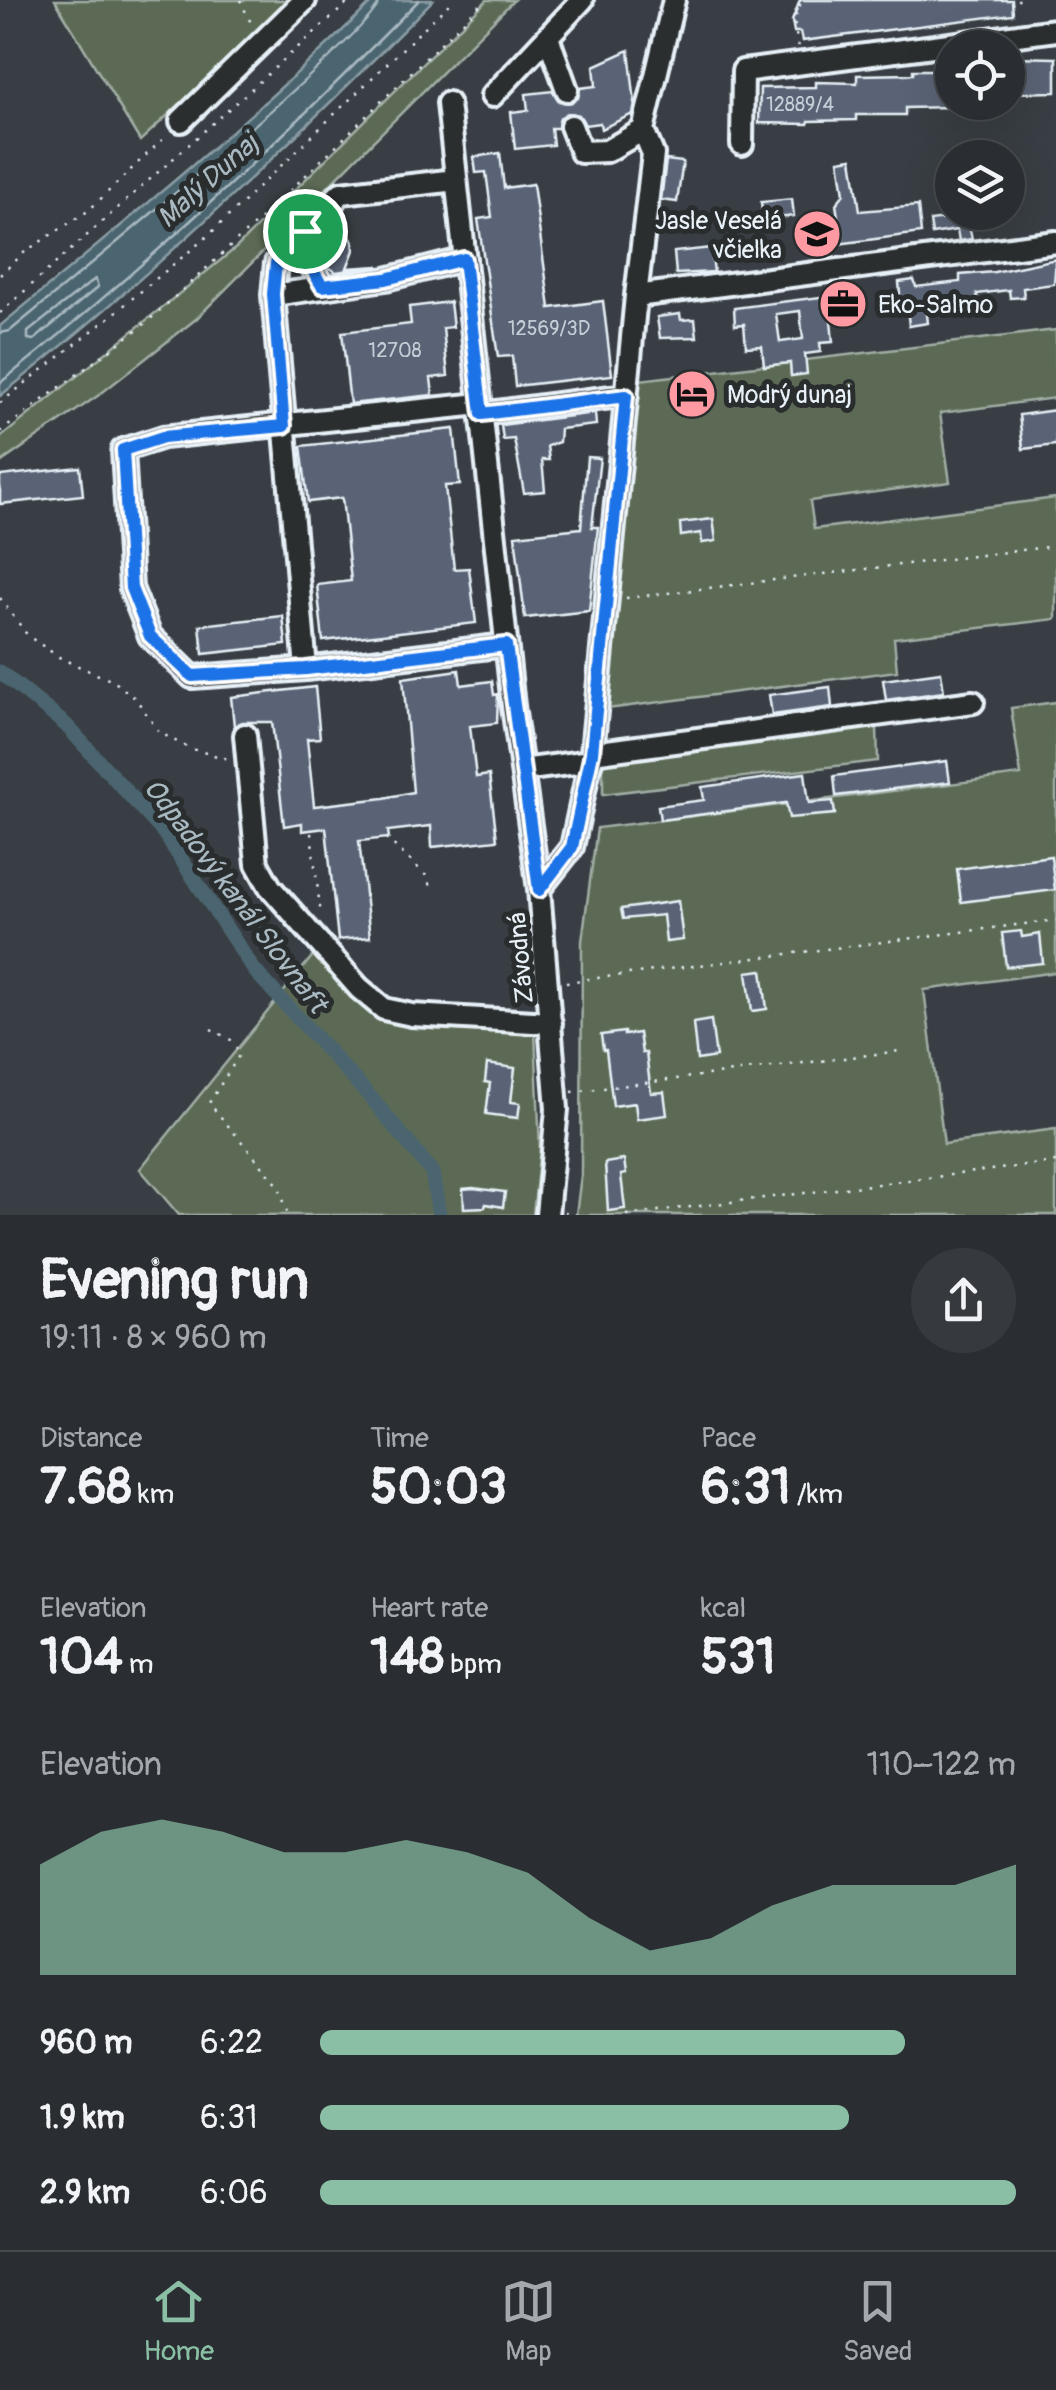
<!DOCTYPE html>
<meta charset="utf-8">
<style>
:root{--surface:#2a2e32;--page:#363a3e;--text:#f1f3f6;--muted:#a5a8ac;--line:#464a4d;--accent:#8abfa5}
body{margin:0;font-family:Pangolin,sans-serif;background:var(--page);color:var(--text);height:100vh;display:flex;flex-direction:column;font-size:38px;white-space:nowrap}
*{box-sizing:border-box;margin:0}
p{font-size:32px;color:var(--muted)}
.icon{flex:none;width:55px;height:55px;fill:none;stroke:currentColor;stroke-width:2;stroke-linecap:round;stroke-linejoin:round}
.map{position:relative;height:1215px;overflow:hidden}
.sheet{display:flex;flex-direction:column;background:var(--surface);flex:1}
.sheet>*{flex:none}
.tools{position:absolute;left:935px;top:30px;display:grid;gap:20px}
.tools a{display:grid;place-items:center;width:90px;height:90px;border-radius:50%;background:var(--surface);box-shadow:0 10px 40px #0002,0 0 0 2px var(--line);font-size:50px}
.pin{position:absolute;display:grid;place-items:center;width:85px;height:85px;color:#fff;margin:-42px;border:5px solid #fff;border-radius:50%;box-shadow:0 2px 10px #0007}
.round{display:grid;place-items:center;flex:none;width:105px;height:105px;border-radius:52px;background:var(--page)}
.headline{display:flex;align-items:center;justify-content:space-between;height:170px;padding:0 40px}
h1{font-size:55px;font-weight:800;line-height:75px}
.stats{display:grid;grid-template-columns:repeat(3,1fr);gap:15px;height:170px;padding:10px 40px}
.stats div{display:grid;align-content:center}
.stats b{font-size:50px;font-weight:800}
.stats small{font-size:28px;font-weight:400}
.stats p{font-size:28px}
.chart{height:280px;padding:20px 40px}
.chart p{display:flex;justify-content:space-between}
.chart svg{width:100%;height:180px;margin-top:10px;fill:var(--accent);opacity:.7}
ul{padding:0 40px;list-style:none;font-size:32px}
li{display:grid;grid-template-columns:160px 120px 1fr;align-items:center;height:75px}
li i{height:25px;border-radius:12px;background:var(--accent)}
.menu{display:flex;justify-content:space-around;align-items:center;height:140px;border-top:2px solid var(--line);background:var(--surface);font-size:28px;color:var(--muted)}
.menu a{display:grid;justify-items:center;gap:5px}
.menu .current{color:var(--accent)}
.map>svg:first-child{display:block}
.green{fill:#5b6b54;stroke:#a2aea6;stroke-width:2.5}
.water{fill:#4b656f;stroke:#8a9da6;stroke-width:2.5}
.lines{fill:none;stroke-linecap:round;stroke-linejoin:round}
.shore{stroke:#a9b9c1;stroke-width:2.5}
.canal{stroke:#4b656f;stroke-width:15}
.building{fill:#5a6475;stroke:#e8f1f8;stroke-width:2.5;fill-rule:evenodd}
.minor-casing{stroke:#e8f1f8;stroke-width:28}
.path{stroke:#e8f1f8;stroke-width:2.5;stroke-dasharray:2.5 8;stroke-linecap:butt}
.minor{stroke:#2a2d2e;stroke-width:20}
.route-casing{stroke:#fff;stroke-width:20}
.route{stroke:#1a73e8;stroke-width:12}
.labels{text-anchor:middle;stroke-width:10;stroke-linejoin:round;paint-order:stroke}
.number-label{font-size:20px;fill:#c4ced7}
.poi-label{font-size:25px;fill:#e8f1f8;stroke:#2a2d2e;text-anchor:start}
.street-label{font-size:25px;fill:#e8f1f8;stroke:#2a2d2e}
.water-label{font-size:28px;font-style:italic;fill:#a9b9c1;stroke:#2a2d2e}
</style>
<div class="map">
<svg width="1056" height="1215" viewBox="0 0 1056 1215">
<rect width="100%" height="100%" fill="#383e43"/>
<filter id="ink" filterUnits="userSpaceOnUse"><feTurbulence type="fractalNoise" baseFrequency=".01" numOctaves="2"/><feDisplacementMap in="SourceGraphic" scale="20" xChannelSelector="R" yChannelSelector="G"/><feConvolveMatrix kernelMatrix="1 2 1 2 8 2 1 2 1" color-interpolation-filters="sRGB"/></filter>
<g filter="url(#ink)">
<path class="green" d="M 55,0 L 292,0 L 140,141 Z
M 487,0 L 514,0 L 196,319 L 99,395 L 0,463 L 0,438 L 237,247 Z
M 1056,330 L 1056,398 L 940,413 L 950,482 L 810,501 L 814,529 L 1056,498 L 1056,619 L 894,638 L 897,671 L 607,709 L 639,380 Z
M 1056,702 L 1056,972 L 924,990 L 944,1144 L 1056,1129 L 1056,1215 L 576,1215 L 581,1175 L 582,941 L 597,828 L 1021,775 L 1011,708 Z
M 877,727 L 878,761 L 603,794 L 603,761 Z
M 315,953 L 347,991 L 408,1027 L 535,1031 L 540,1150 L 533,1215 L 179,1215 L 140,1169 Z"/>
<path class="water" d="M 374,0 L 433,0 C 296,139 153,275 0,396 L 0,326 C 127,221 256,116 374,0 Z"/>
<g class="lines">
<path class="shore" d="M 95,279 L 98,287 L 34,340 L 28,339 L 28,332 Z
M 0,333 L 10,331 C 56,293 377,30 380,0
M 0,383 C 148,266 286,135 419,0"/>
<path class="canal" d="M 0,672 L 66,725 L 164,833 L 254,970 L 373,1100 L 432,1172 L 439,1215"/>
</g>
<path class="building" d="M 800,0 L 1012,0 L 1013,14 L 802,41 L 800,32 L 794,32 L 792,21 Z
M 629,50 L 635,104 L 633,114 L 601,129 L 600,123 L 585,125 L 579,115 L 567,113 L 560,118 L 558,128 L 551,128 L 553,145 L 515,149 L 511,112 L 528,110 L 526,94 L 553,91 L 559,101 L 572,102 L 578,98 L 580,88 L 596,86 L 594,66 Z
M 1010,57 L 1056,58 L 1056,92 L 1008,93 Z
M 913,70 L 952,70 L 952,107 L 905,108 L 905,115 L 856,115 L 856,120 L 809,121 L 808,124 L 759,123 L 760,88 L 816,87 L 816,82 L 857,83 L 857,75 L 913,74 Z
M 500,153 L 504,188 L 533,184 L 550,308 L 603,301 L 612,375 L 515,386 L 512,356 L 498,357 L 478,219 L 492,217 L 486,172 L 476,173 L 474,157 Z
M 852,158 L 860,211 L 918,206 L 921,233 L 807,248 L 804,222 L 838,217 L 836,204 L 844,194 L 839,160 Z
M 666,160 L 683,162 L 677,202 L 661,200 Z
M 792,199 L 794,216 L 763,220 L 761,202 Z
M 945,212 L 966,212 L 972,239 L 959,241 L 957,230 L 932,234 L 930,221 L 946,219 Z
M 328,226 L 343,228 L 353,241 L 354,250 L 347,268 L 379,266 L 336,272 L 327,266 L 316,248 L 318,238 Z
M 711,248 L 714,272 L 676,274 L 674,252 Z
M 1056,259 L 1054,284 L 1023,288 L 1024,297 L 1010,298 L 1009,290 L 977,294 L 978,302 L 950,305 L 951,313 L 927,315 L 928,323 L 909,326 L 907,307 L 901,307 L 899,282 L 914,280 L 916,287 L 960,282 L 960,275 L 994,272 Z
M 851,286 L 855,319 L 831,321 L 833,342 L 820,343 L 821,352 L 805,354 L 807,374 L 791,376 L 790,363 L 764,366 L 762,346 L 746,347 L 744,324 L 735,325 L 734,308 L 829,296 L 828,289 ZM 800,311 L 803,339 L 780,342 L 776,314 Z
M 450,302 L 453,327 L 443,328 L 448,376 L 431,378 L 433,395 L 350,404 L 342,332 L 411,324 L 409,307 Z
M 680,314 L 681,320 L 695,319 L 697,337 L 660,338 L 657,317 Z
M 699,378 L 702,408 L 684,410 L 685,379 Z
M 1056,410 L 1056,445 L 1023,449 L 1019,415 Z
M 595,413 L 596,425 L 560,429 L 559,442 L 547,446 L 549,460 L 542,460 L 545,491 L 524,493 L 514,439 L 503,440 L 501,425 Z
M 454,429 L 460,485 L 445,486 L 454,569 L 469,568 L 476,623 L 323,641 L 317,585 L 351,581 L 342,498 L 308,502 L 301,446 Z
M 587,457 L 600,458 L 592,527 L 598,527 L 589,611 L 525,618 L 515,535 L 581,528 Z
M 80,467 L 83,495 L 0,504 L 0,476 Z
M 713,519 L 716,541 L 702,543 L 701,533 L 681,536 L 680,523 Z
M 283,616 L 286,645 L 203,654 L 200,625 Z
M 459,670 L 461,685 L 492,681 L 494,695 L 498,694 L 497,723 L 470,726 L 476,777 L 489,775 L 497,840 L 432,847 L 431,826 L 388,831 L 389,838 L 359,841 L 370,937 L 338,940 L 326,828 L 302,831 L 302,823 L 284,826 L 272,722 L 243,722 L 234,726 L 231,697 L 315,687 L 320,738 L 307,739 L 314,806 L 384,798 L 413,792 L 403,678 Z
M 941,672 L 944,692 L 886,700 L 883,680 Z
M 830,687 L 832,707 L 772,715 L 769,695 Z
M 947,761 L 950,782 L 836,796 L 834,776 Z
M 805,773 L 809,803 L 833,801 L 835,814 L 789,818 L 786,803 L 660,820 L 658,806 L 704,800 L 702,787 Z
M 1051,856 L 1055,890 L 961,902 L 957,869 Z
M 678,901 L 683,940 L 666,942 L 663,915 L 623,919 L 621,909 Z
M 1021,931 L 1022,937 L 1040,934 L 1043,963 L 1006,967 L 1002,933 Z
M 762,970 L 767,1009 L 752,1011 L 747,972 Z
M 711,1020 L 716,1057 L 697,1060 L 693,1023 Z
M 624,1032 L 624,1035 L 639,1033 L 642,1053 L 646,1053 L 651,1093 L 664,1092 L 667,1115 L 637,1119 L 635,1103 L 613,1106 L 606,1050 L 603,1050 L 601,1035 Z
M 487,1064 L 515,1068 L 511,1102 L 520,1103 L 518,1118 L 486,1114 L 490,1083 L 485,1082 Z
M 624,1160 L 626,1174 L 621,1175 L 625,1209 L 608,1211 L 605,1163 Z
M 473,1188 L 505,1192 L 503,1207 L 486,1204 L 485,1207 L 464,1208 L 463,1189 Z"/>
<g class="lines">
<g class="minor-casing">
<path id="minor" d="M 548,37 L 567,90
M 492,96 L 582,0
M 448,103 L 513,706 L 539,889
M 181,121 L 305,0
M 571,126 L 581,152 L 607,151 L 643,130 L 674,0
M 742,144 L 743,71 L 1056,30
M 465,259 L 386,279 L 273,295 L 306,669 L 506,645
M 323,286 L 301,250 L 305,231 L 341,193 L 456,180
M 273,295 L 276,263 L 304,232
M 636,296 L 1056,242
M 481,414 L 627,395
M 306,669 L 192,677 L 150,636 L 131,588 L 123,450 L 163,437 L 480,404
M 245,735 L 257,864 L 270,887 L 359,988 L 384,1009 L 412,1015 L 551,1023
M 592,753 L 973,702
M 522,770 L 591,761
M 547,1215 L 557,1109 L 539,889 L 572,847 L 592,753 L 636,296 L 653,154 L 643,130"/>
</g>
<path class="path" d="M 240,0 L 253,27
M 1017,0 L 1024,0
M 798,47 L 794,21 L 802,0
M 0,275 L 26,251 L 88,211 L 167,135
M 0,313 L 351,0
M 0,403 L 110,317 L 209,235 L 453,0
M 0,432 L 146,323 L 265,215 L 485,0
M 0,598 L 28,636 L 62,659 L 115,682 L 136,699 L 159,732 L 188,748 L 228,759
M 626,598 L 1056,546
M 311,833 L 321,916
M 386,838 L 428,877 L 432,891
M 566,982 L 1056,920
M 211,1029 L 231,1040 L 240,1054 L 209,1103 L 279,1186 L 288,1215
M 572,1092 L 900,1051
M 564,1212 L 577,1215
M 626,1215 L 1056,1162"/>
<use href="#minor" class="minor"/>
</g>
</g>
<g class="lines" filter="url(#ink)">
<g class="route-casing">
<path id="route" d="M 305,231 L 301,250 L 322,286 L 386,279 L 464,259 L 482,414 L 626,396 L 592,753 L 572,847 L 539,890 L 506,645 L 306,669 L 192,676 L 150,636 L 131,588 L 123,450 L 163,437 L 284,426 L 273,294 L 276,263 Z"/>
</g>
<use href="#route" class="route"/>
</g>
<defs>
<g id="school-disc" transform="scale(2.5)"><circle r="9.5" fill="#ff9aa2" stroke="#2a2d2e"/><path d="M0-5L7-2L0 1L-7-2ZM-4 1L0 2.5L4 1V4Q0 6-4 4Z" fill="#111"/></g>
<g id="office-disc" transform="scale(2.5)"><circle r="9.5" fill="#ff9aa2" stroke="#2a2d2e"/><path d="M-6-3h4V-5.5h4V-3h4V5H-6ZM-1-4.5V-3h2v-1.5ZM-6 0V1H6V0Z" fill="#111"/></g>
<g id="hotel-disc" transform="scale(2.5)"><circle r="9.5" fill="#ff9aa2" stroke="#2a2d2e"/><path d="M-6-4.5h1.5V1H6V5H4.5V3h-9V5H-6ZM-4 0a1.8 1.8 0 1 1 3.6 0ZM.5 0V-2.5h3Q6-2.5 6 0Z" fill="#111"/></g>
</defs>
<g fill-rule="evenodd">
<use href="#school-disc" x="817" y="234"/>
<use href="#office-disc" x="843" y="304"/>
<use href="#hotel-disc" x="692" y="394"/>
</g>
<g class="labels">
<g class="number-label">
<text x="800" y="111">12889/4</text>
<text x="549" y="335">12569/3D</text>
<text x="395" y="357">12708</text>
</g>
<g class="poi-label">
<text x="782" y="229" text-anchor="end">Jasle Veselá<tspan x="782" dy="29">včielka</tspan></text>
<text x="878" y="313">Eko-Salmo</text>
<text x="727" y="403">Modrý dunaj</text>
</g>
<g class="street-label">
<text transform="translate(520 958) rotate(-95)" y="9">Závodná</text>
</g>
<g class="water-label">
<text transform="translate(207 180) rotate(-42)" y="10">Malý Dunaj</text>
<text transform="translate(236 895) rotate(53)" y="10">Odpadový kanál Slovnaft</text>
</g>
</g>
</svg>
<div class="tools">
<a><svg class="icon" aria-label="locate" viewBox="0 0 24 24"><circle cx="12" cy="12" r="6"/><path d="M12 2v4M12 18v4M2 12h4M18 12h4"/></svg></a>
<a><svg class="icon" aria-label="layers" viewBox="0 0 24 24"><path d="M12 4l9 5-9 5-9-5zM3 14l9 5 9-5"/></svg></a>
</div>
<div class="pin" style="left:305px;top:231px;background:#1e9e55"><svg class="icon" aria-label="arrive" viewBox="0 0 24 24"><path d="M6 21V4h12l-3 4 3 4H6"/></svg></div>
</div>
<section class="sheet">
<div class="headline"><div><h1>Evening run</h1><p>19:11 · 8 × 960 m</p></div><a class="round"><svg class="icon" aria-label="share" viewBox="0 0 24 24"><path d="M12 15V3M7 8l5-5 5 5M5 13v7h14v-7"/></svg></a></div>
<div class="stats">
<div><p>Distance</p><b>7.68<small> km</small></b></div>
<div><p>Time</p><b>50:03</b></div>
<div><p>Pace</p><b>6:31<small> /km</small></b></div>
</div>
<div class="stats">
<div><p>Elevation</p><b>104<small> m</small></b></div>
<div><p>Heart rate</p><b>148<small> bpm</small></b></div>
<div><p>kcal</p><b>531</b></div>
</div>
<div class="chart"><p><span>Elevation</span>110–122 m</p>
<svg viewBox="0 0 160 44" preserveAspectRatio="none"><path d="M0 44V17L10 9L20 6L30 9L40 14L50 14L60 11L70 14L80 19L90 30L100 38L110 35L120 27L130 22L140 22L150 22L160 17V44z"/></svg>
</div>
<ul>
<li><b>960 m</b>6:22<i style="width:84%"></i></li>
<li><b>1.9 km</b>6:31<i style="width:76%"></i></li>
<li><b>2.9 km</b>6:06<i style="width:100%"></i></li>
</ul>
</section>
<nav class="menu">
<a class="current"><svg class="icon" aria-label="home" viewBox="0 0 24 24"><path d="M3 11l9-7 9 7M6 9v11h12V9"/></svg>Home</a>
<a><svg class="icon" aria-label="map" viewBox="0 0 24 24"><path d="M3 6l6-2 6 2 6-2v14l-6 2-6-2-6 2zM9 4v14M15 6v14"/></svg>Map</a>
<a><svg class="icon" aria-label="saved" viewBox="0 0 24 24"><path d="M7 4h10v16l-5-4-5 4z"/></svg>Saved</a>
</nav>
